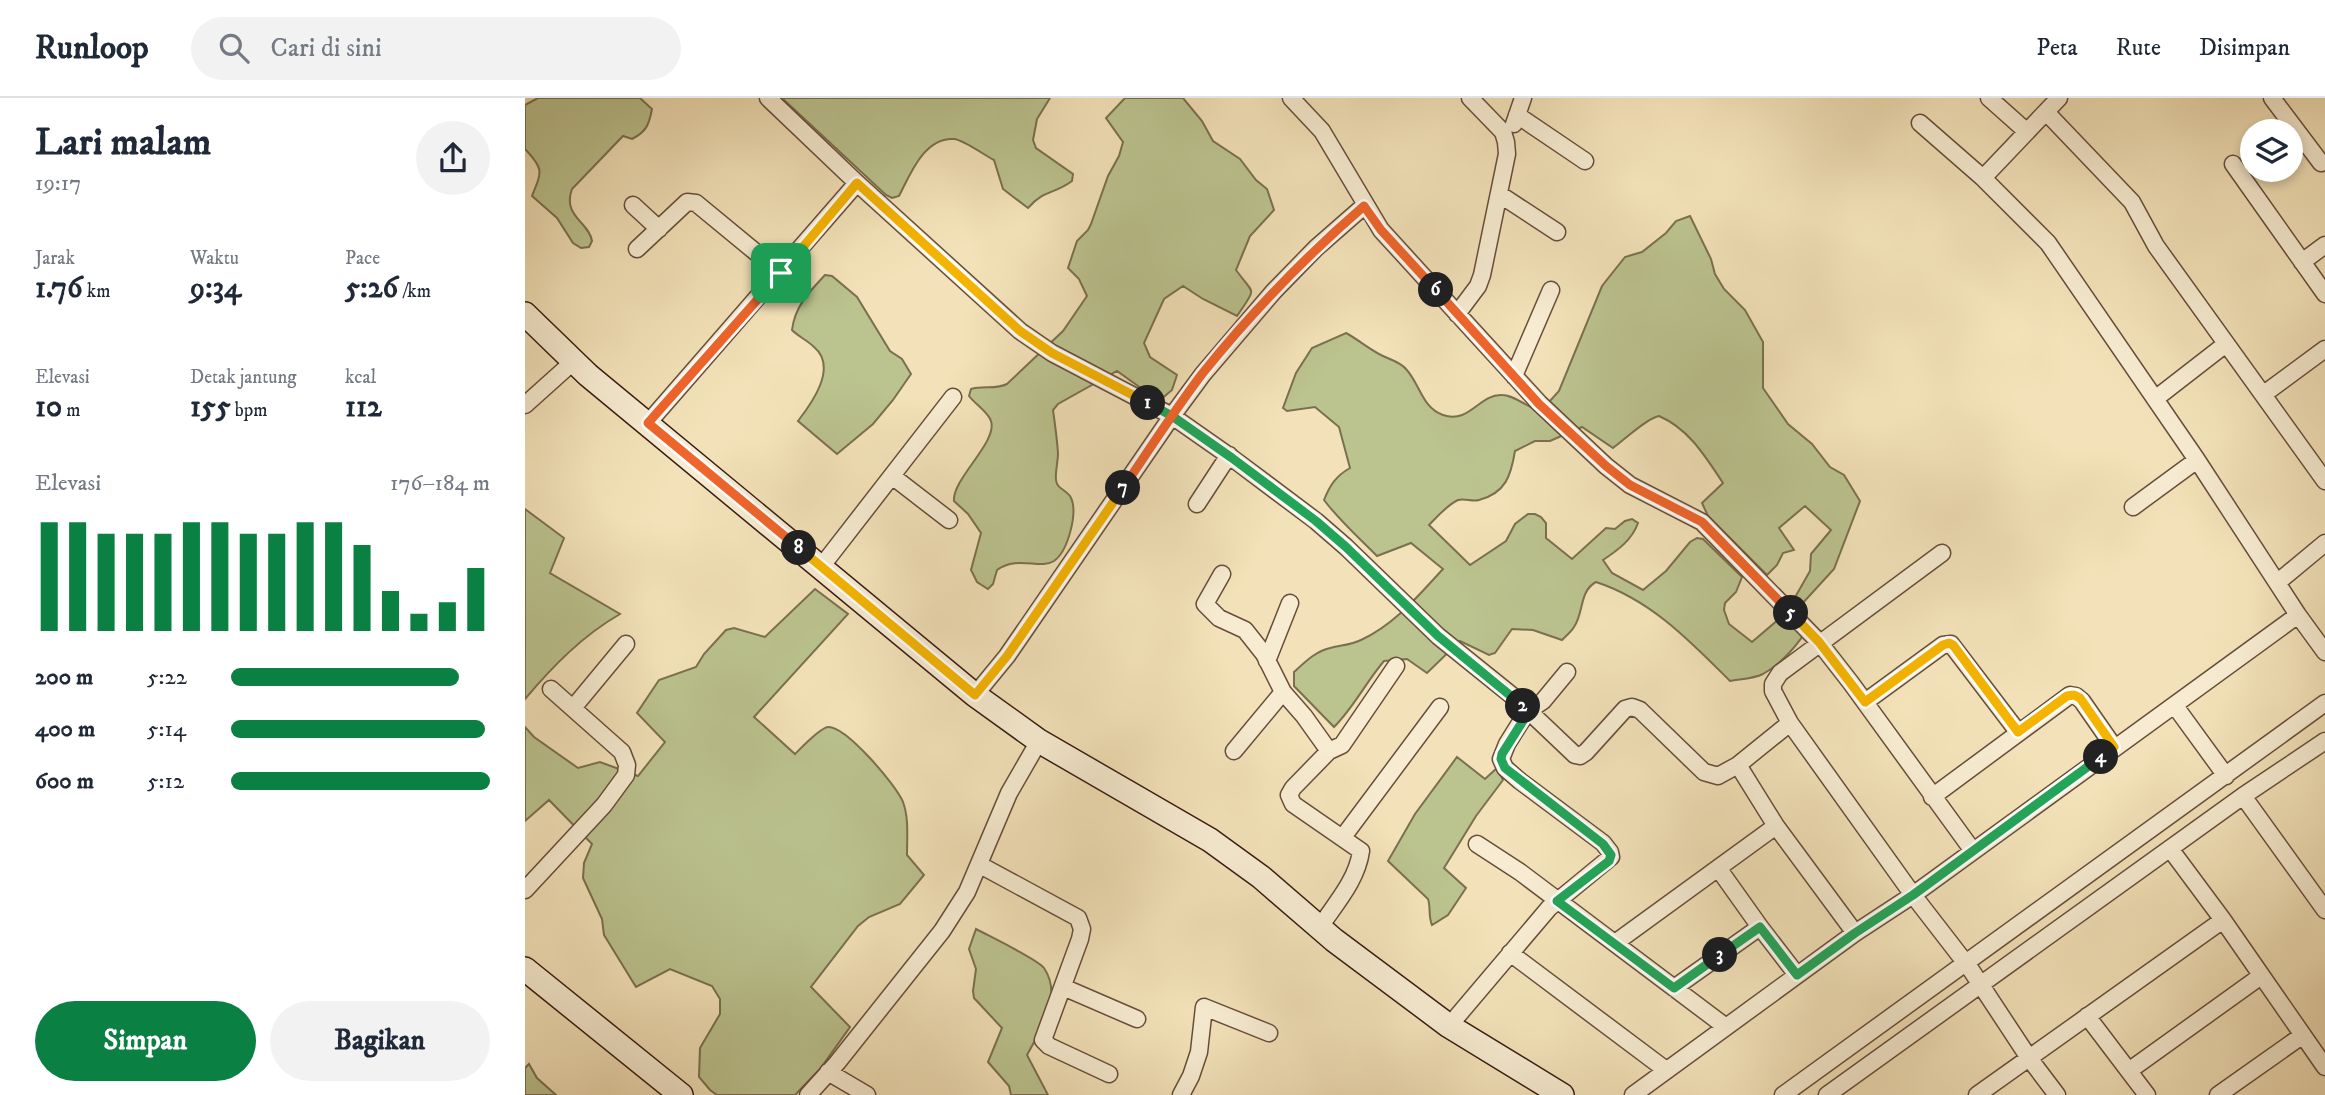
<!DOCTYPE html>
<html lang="id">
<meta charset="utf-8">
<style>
:root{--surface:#fff;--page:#f2f2f3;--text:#1f2937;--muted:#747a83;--line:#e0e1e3;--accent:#0b8043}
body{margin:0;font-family:"IM FELL DW Pica",serif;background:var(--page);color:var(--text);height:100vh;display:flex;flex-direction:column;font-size:26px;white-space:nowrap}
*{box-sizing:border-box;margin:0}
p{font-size:23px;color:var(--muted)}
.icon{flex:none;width:38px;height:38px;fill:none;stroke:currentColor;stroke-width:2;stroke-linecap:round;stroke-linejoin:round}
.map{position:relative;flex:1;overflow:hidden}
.panel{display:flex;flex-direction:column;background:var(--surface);width:525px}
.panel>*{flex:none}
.tools{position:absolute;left:1715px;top:21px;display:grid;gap:14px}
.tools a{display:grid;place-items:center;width:63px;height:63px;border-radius:50%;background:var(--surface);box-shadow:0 4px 10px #0003;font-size:35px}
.pin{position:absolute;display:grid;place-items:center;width:60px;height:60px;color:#fff;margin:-30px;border-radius:14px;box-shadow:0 4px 10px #0006}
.km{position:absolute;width:35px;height:35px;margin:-18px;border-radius:50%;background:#222;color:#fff;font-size:19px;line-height:35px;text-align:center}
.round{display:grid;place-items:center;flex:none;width:74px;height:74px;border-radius:37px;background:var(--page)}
.overview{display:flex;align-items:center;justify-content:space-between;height:119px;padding:0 35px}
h1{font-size:38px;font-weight:700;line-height:52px}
.metrics{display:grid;grid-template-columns:repeat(3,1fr);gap:10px;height:119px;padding:7px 35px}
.metrics div{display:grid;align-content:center}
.metrics b{font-size:30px;font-weight:700}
.metrics small{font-size:19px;font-weight:400}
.metrics p{font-size:19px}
.chart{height:196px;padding:14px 35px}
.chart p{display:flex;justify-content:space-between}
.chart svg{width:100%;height:126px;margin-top:7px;stroke:var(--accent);stroke-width:6}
.button{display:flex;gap:14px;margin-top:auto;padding:14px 35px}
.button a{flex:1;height:80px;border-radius:42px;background:var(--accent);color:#fff;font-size:28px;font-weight:700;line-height:80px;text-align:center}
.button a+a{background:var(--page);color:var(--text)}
ul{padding:0 35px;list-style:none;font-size:23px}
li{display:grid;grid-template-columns:112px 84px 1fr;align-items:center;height:52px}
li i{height:18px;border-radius:9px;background:var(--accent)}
header{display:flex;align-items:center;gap:42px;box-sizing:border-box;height:98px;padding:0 35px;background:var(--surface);border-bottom:2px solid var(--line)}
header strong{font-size:33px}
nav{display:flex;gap:38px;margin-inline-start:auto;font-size:24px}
.search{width:490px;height:63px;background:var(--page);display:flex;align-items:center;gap:18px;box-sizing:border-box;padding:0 24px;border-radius:38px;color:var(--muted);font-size:26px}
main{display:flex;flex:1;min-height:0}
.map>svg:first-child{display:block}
.green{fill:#bbc38f;stroke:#7a7050;stroke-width:2;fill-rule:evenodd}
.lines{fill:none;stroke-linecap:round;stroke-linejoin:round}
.street-casing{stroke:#674e3b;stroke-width:19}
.secondary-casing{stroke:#381c11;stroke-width:26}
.street{stroke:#f7ecd2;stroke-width:16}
.secondary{stroke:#f7ecd2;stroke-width:23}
.split-1-casing{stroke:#fff;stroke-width:14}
.split-2-casing{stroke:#fff;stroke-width:14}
.split-3-casing{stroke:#fff;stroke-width:14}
.split-4-casing{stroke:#fff;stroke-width:14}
.split-5-casing{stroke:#fff;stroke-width:14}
.split-6-casing{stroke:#fff;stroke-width:14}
.split-7-casing{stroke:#fff;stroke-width:14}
.split-8-casing{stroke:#fff;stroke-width:14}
.split-9-casing{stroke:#fff;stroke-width:14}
.split-1{stroke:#f5b400;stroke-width:9}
.split-2{stroke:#22a559;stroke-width:9}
.split-3{stroke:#22a559;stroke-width:9}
.split-4{stroke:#22a559;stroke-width:9}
.split-5{stroke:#f5b400;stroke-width:9}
.split-6{stroke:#f0652b;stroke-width:9}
.split-7{stroke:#f0652b;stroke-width:9}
.split-8{stroke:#f5b400;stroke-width:9}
.split-9{stroke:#f0652b;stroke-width:9}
</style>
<header>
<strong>Runloop</strong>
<div class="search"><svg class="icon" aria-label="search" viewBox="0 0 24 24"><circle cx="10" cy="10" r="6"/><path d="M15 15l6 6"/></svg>Cari di sini</div>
<nav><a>Peta</a><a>Rute</a><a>Disimpan</a></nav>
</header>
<main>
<section class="panel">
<div class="overview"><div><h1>Lari malam</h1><p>19:17</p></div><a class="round"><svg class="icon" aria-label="share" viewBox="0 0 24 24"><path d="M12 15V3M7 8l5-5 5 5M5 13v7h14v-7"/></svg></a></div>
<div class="metrics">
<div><p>Jarak</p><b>1.76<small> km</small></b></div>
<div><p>Waktu</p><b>9:34</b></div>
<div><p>Pace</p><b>5:26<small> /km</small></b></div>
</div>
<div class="metrics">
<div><p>Elevasi</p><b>10<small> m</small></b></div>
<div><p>Detak jantung</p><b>155<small> bpm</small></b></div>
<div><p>kcal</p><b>112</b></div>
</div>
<div class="chart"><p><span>Elevasi</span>176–184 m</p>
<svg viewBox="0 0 160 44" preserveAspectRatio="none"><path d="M5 44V6M15 44V6M25 44V10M35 44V10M45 44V10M55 44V6M65 44V6M75 44V10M85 44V10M95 44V6M105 44V6M115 44V14M125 44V30M135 44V38M145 44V34M155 44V22"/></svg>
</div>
<ul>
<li><b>200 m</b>5:22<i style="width:88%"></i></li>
<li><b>400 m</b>5:14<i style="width:98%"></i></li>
<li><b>600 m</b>5:12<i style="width:100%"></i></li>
</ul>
<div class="button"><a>Simpan</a><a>Bagikan</a></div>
</section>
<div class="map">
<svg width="1800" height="997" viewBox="0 0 1800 997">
<rect width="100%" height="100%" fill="#f3e2b9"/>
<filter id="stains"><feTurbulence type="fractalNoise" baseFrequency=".00286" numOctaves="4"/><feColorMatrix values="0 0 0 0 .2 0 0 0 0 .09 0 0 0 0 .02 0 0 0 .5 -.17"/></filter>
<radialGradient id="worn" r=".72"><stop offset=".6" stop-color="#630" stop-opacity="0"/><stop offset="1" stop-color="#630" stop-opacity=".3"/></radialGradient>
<path class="green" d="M 13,0 L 115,0 L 127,11 C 124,27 121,34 107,41 L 98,38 L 47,91 C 37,118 64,124 67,143 L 64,149 L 56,150 L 48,145 L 32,120 L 7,98 C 17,73 19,71 0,51 L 0,7 Z
M 525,0 L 512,21 L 508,42 L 511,50 L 548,76 L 547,83 C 528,97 520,91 503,110 L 478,91 L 469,62 C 459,57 439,42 429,41 C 399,39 385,77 374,98 L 367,100 L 361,97 L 257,0 Z
M 600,0 L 658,0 L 677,23 L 688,43 L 715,61 L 731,82 L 742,91 L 749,112 L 725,138 L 711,172 C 730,198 732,188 712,218 L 678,201 L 658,188 L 639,201 L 619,245 L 625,259 L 652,277 L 647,292 L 634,303 L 592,273 L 533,306 L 528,312 C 530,326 532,341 533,355 C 533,364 530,374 531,382 C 532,391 540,391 545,398 C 554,413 543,453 529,463 C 515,472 493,457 472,472 L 468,486 L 463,491 L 452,484 L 446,472 L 456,435 L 443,416 L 429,403 C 427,381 473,344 466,323 C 464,315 449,305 444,298 L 446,291 C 458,287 471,292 482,286 L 538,233 L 562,198 L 554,181 L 543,170 L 552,143 L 563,132 L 566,126 L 583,78 L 594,58 L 598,44 L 581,20 Z
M 1165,118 L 1186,161 L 1190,176 L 1199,191 L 1220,212 L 1238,244 L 1238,290 L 1263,326 L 1287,346 L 1305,369 L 1319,377 L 1335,403 L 1309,471 L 1276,507 L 1284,528 C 1274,546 1256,566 1238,576 C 1228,581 1216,581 1205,583 C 1165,543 1126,502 1071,484 C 1054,493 1059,515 1049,529 C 1046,534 1041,538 1037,542 L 1008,532 L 987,531 L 970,555 L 964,557 L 935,543 L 902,575 L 882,561 L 859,563 C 841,584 829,609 809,629 L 769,588 L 769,574 C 780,564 791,553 805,550 C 816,547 826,547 836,542 C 870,526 893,498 918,471 L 886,445 L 852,458 C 834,440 814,422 799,402 C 805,387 811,378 825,370 L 814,329 L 790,309 L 762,313 L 758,310 L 771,275 L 787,250 L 821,235 C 834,242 845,252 858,258 C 866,262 875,264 881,271 C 895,286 897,310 918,317 C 945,326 954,296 977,297 C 989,297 1003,309 1015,314 L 1034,293 L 1077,188 L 1100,159 L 1117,154 L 1141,135 L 1151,123 ZM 1134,318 C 1164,331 1180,358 1198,385 L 1177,405 L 1183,418 L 1242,477 L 1252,467 L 1258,455 L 1269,452 L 1254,430 L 1280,408 L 1306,432 L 1286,456 L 1285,473 L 1269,501 L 1268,509 L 1227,544 L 1204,526 L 1199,512 L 1200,505 L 1211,494 L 1217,479 L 1178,441 L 1172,440 L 1165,444 L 1141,473 L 1118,492 L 1087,475 L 1078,462 C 1093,452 1107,442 1113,425 L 1107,421 L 1100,423 L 1090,431 L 1081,430 L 1047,461 L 1021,440 L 1021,425 L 1016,419 L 1010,416 L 1003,416 L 990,426 L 981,443 L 945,467 L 904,427 C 912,419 922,407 933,402 C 940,400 947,404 954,402 C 981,395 986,377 990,353 L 1010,343 L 1025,343 L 1057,329 L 1088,350 C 1099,342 1122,320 1134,318 Z
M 300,177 L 307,178 L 332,199 L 365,253 L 377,261 L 386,276 L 368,302 L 348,326 L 312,356 L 273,323 C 287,305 313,269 289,249 C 282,242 274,239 267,232 C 270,208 284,194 300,177 Z
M 0,411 L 39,440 L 25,475 L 95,516 C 57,538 28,568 0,601 Z
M 290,491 L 323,516 L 229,619 L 270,656 C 277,649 295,630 303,629 C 321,628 371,687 378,704 C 384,720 382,740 382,757 L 399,777 L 375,806 L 344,819 L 333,828 L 286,889 L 325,929 L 295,971 L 270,997 L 192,997 L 185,992 L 174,979 L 175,950 L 195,916 L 195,901 L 187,888 L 145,871 L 111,889 L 79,837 L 77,821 L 58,780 L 59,765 L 67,746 L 24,702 L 0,723 L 0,629 L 9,639 L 53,670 L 75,664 L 113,678 L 140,644 L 112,615 L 134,582 L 171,569 L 179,556 L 201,532 L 209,530 L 240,539 Z
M 932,659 L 960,681 L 972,670 L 978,682 L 951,718 L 919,770 L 941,790 L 923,817 L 907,827 C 903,818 906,810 903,801 L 863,763 L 890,716 Z
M 451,831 C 464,838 512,861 519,870 C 538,898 516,931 502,957 L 523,997 L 486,997 L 484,988 L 463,964 L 477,930 L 449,900 L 448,893 L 451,871 L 444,851 Z
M 4,966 L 12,980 L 31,997 L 0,997 L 0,970 Z"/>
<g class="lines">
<g class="street-casing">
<path id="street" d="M 243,0 L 332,85 L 495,233 L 527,255 L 647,318 L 707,360 L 791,423 L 821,449 L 913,538 L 990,600 L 1050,657 L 1055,658 L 1061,654 L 1100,611 L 1107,609 L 1115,612 L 1179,674 L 1193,678 L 1213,667 L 1265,625
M 766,0 L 797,33 L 856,132 L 1014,305 L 1081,368 L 1105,387 L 1177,424 L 1294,544 L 1326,585 L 1448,753
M 1464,0 L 1501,33
M 1747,0 L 1796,65
M 1521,14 L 1607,104 L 1631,148 L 1800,383
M 992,17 L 1060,63
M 1395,25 L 1458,80 L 1523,145 L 1672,362 L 1773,517 L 1800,554
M 989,26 L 998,0
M 1708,66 L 1800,196
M 1458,80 L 1534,0
M 974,96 L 1032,134
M 108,107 L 134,131
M 112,151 L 162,104 L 171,105 L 256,175
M 1777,164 L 1800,147
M 932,216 L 953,188 L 957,177 L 982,56 L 981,44 L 978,34 L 945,0
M 989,278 L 1026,192
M 1739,296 L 1800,251
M 1630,301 L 1697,249
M 0,307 L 49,263
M 123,325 L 332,85
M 367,378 L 424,422
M 672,406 L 704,357
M 1608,409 L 1672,362
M 1417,455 L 1255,575 L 1248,586 L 1248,593 L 1265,625 L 1388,797 L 1446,872 L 1504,960 L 1532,997
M 296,469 L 428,299
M 697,476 L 680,506 L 694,520 L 720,532 L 739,556 L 758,594 L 779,618 L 804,653 L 768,690 L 764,697 L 768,706 L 836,753 C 832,782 811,805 795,829
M 1753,484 L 1800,445
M 742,563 L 765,505
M 450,597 L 482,558 L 647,318 L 678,276 L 749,193 L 791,150 L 839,108
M 1340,604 L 1418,547 L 1426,546 L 1493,634
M 1650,608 L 1701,678
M 48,610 L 101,546
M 709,653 L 758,594
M 804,653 L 817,647 L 871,568
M 1213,667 L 1251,728 L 1330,835
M 1718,698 L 1800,812
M 1407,699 L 1545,597 L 1551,598 L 1557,603 L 1589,649
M 818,739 L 915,609
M 952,746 L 995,774 L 1201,929
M 1646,752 L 1698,822 L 1800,969
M 455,767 L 553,820 L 557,831 L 555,841 L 518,942 L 524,948 L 584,976
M 0,792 L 79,707 L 101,677 L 102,667 L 97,654 L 26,591
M 1235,829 L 1272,877
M 1090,845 L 1251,728
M 985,855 L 1141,972
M 538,889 L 612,921
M 1149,890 L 1235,829 L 1193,770
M 1562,918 L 1622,997
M 924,928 L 1024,810 L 1086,759 L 1085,754 L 1078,745 L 995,683 L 980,670 L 976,661 L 982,646 L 1002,614 L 1018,603 L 1042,574
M 1605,972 L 1736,878
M 303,974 L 342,997
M 283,997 L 312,965 L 417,833 L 442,794 L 484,695 L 514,643
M 656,997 L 666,978 L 674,954 L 679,909 L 744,935
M 1108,997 L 1330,835 L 1388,797 L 1773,517
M 1258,997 L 1800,605
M 1302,997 L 1718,698 L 1800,643
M 1452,997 L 1698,822
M 1693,997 L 1778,937"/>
</g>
<g class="secondary-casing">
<path id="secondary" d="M 0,216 L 63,277 L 450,597 L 514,643 L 685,742 L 736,779 L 809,842 L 924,928 L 1037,997
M 0,871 L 156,997"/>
</g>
<use href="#street" class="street"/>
<use href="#secondary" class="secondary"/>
</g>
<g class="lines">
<g class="split-1-casing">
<path id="split-1" d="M 256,175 L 332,85 L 495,233 L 527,255 L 623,305"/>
</g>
<g class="split-2-casing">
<path id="split-2" d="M 623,305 L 647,318 L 707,360 L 791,423 L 821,449 L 913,538 L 998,608"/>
</g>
<g class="split-3-casing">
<path id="split-3" d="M 998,608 L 1002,612 L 1001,618 L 977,656 L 976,661 L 980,670 L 1078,746 L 1086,757 L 1084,763 L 1032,803 L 1149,890 L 1195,857"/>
</g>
<g class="split-4-casing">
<path id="split-4" d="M 1195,857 L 1235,829 L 1272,877 L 1330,835 L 1388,797 L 1576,659"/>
</g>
<g class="split-5-casing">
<path id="split-5" d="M 1266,515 L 1294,544 L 1340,604 L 1418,547 L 1424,545 L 1428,547 L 1493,634 L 1542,598 L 1549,597 L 1555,600 L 1589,649 L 1576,659"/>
</g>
<g class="split-6-casing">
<path id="split-6" d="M 911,192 L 1014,306 L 1081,368 L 1105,387 L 1177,424 L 1266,515"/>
</g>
<g class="split-7-casing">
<path id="split-7" d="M 598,390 C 624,352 649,313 677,276 C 726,215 780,159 839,108 L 856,132 L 911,192"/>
</g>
<g class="split-8-casing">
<path id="split-8" d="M 274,450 L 450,597 L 482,558 L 598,390"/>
</g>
<g class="split-9-casing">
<path id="split-9" d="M 256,175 L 123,325 L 274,450"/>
</g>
<use href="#split-1" class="split-1"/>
<use href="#split-2" class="split-2"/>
<use href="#split-3" class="split-3"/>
<use href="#split-4" class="split-4"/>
<use href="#split-5" class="split-5"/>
<use href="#split-6" class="split-6"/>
<use href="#split-7" class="split-7"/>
<use href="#split-8" class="split-8"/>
<use href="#split-9" class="split-9"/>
</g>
<rect width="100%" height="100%" filter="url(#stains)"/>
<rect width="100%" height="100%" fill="url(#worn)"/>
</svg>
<div class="tools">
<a><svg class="icon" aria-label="layers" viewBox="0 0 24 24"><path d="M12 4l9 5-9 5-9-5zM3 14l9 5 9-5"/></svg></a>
</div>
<div class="pin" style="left:256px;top:175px;background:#1e9e55"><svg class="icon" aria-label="arrive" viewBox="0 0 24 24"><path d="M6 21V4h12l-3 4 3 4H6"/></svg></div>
<b class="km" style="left:623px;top:305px">1</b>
<b class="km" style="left:998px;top:608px">2</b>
<b class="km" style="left:1195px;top:857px">3</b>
<b class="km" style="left:1576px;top:659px">4</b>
<b class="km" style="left:1266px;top:515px">5</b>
<b class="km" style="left:911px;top:192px">6</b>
<b class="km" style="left:598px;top:390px">7</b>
<b class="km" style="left:274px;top:450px">8</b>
</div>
</main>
